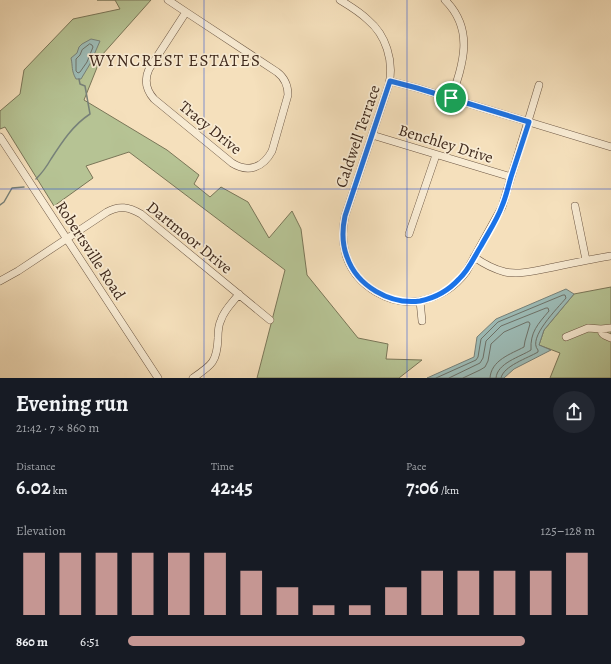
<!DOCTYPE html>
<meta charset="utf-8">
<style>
:root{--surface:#171b24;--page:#242831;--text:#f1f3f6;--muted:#9ea1a6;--accent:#c59692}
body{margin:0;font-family:Alegreya,serif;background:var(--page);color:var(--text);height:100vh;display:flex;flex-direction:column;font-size:15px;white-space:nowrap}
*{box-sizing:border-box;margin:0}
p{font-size:13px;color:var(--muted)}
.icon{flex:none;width:22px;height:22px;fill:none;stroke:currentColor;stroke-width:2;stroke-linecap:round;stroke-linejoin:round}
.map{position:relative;height:378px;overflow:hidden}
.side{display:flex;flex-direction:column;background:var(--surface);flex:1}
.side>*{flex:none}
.pin{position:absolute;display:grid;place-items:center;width:34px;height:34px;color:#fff;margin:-17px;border:2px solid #fff;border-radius:50%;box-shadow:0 1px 4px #0007}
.round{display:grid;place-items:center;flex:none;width:42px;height:42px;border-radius:21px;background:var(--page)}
.summary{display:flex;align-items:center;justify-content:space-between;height:68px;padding:0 16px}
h1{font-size:22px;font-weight:700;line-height:30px}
.stats{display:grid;grid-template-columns:repeat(3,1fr);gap:6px;height:68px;padding:4px 16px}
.stats div{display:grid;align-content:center}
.stats b{font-size:20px;font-weight:700}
.stats small{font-size:11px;font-weight:400}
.stats p{font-size:11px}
.chart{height:112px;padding:8px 16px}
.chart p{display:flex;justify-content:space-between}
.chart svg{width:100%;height:72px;margin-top:4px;stroke:var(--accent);stroke-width:6}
ul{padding:0 16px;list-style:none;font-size:13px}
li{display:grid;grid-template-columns:64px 48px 1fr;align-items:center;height:30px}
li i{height:10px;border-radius:5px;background:var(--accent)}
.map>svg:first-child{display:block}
.green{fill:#b6c394;stroke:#7a7658}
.water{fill:#9dbcb7;stroke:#778179}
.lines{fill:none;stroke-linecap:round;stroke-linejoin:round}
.shore{stroke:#6e7269;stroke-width:1}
.stream{stroke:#778179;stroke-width:1.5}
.minor-casing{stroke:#6c5643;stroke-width:8}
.minor{stroke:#f8ebd3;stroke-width:7}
.route-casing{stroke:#fff;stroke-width:8}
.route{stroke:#1a73e8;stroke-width:5}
.grid{fill:none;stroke:#1d4ed8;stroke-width:1;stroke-opacity:0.55}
.labels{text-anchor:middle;stroke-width:3.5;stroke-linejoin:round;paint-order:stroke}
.street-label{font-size:16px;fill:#3e281b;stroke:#f8ebd3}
.neighbourhood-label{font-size:17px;letter-spacing:1px;fill:#3e281b;stroke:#f8ebd3}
</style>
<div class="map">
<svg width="611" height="378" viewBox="0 0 611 378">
<rect width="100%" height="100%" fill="#f5e0bc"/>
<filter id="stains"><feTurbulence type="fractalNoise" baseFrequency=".005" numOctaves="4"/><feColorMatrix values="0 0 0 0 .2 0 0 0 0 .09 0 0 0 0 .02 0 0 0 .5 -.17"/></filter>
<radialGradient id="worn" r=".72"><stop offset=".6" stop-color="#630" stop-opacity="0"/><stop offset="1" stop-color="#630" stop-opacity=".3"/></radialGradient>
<path class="green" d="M 97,0 L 151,0 L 102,55 L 84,100 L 167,150 L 199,175 L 194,184 L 210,197 L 221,187 L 248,202 L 269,238 L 292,211 L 301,229 L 307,275 L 358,338 L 388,344 L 386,359 L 422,360 L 399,378 L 257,378 L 285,270 L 129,152 L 86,166 L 93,178 L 54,206 L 5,127 L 0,129 L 0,111 L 20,94 L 24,70 L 73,19 L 120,9 L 115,0 Z
M 611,287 L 611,378 L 550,378 L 560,353 L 539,345 L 544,330 L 574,294 Z"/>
<path class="water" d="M 91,39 L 100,41 L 90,64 L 81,79 L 76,79 C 71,70 73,67 71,58 L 77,53 L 79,47 L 82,44 Z
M 566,289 L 574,294 L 544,330 L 539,345 L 551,350 L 514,369 L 504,378 L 427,378 L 474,357 L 477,337 L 496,319 Z"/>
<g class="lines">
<path class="shore" d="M 90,44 L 92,45 L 93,47 L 87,62 L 80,72 L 78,73 L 76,71 L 76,59 L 80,55 L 82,50 Z
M 436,378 L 476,360 L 478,357 L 481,339 L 498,322 L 563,295 L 565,295 L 566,298 C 558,308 527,338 538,350 L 538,352 C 528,358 503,366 501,378
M 449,378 L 480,363 L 483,358 L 486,341 L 501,326 L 546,308 L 548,308 L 549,311 C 538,324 530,332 531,350 C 520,357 497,363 496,378
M 463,378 L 480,370 L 485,367 L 488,361 L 491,344 L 504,332 L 527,322 L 529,322 L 530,324 L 525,341 L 524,347 C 511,354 491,360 490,378"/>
<path class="stream" d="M 36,179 C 42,173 47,166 51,159 C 62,142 73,125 90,114 L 85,86 L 80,84 L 79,79
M 0,205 L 4,202 L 12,188 L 24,187"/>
<g class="minor-casing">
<path id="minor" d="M 168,0 L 186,12
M 340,0 C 350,6 360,12 368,20 C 386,35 394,61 389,84 L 345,216 C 342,230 342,244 347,258 C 357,286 390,306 420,301 C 439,297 455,287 466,272 L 502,207 L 539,85
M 445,0 C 475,30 463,64 451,99
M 186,12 L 277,72 C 285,78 288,86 288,95 L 272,151 C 263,168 248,173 232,163 L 154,99 C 146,90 144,80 149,69 Z
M 390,81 L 417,88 L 611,147
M 372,135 L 511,177
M 0,137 L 158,378
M 575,206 L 586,260
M 409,234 L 436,155
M 474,257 C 484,264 493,269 505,272 C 521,275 538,270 554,267 C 573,263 592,259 611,256
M 0,281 L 18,271 L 107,212 C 119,205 129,207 141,214 L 270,320
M 420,301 L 422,321
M 601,329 C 601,335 606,336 611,338
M 566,337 L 588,328 L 601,329 L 611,328
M 193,378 C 212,365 217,362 218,338 C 218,332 218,326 221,320 C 224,310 233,302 239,294"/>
</g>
<use href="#minor" class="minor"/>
</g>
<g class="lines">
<g class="route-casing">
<path id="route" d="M 390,81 L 417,88 L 529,122 C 523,140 517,159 511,177 C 508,187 506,197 502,206 C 497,220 488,233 481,246 C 474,257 469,270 459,279 C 449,290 435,298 420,301 C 390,305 357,286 347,257 C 342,244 342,230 345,216 Z"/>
</g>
<use href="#route" class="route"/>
</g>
<path class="grid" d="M 204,0 L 204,378M 407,0 L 407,378M 0,189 L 611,189"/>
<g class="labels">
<g class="street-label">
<text transform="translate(211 127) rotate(39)" y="6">Tracy Drive</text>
<text transform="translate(357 136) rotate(-71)" y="6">Caldwell Terrace</text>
<text transform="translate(446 143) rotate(17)" y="6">Benchley Drive</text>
<text transform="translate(190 237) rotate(39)" y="6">Dartmoor Drive</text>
<text transform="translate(91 250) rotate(57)" y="6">Robertsville Road</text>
</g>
<g class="neighbourhood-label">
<text x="175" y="66">WYNCREST ESTATES</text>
</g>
</g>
<rect width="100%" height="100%" filter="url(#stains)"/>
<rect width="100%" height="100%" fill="url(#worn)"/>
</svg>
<div class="pin" style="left:451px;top:98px;background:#1e9e55"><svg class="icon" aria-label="arrive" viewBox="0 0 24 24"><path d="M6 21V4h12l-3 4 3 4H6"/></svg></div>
</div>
<section class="side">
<div class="summary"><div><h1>Evening run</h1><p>21:42 · 7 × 860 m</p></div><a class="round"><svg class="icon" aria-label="share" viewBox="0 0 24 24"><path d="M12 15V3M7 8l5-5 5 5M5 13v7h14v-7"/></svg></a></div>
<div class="stats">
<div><p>Distance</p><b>6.02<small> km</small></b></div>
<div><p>Time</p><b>42:45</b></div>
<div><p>Pace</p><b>7:06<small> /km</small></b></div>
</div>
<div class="chart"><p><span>Elevation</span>125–128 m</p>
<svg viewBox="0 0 160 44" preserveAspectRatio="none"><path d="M5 44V6M15 44V6M25 44V6M35 44V6M45 44V6M55 44V6M65 44V17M75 44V27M85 44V38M95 44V38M105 44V27M115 44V17M125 44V17M135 44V17M145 44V17M155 44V6"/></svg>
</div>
<ul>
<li><b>860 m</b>6:51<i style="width:85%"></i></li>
</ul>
</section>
